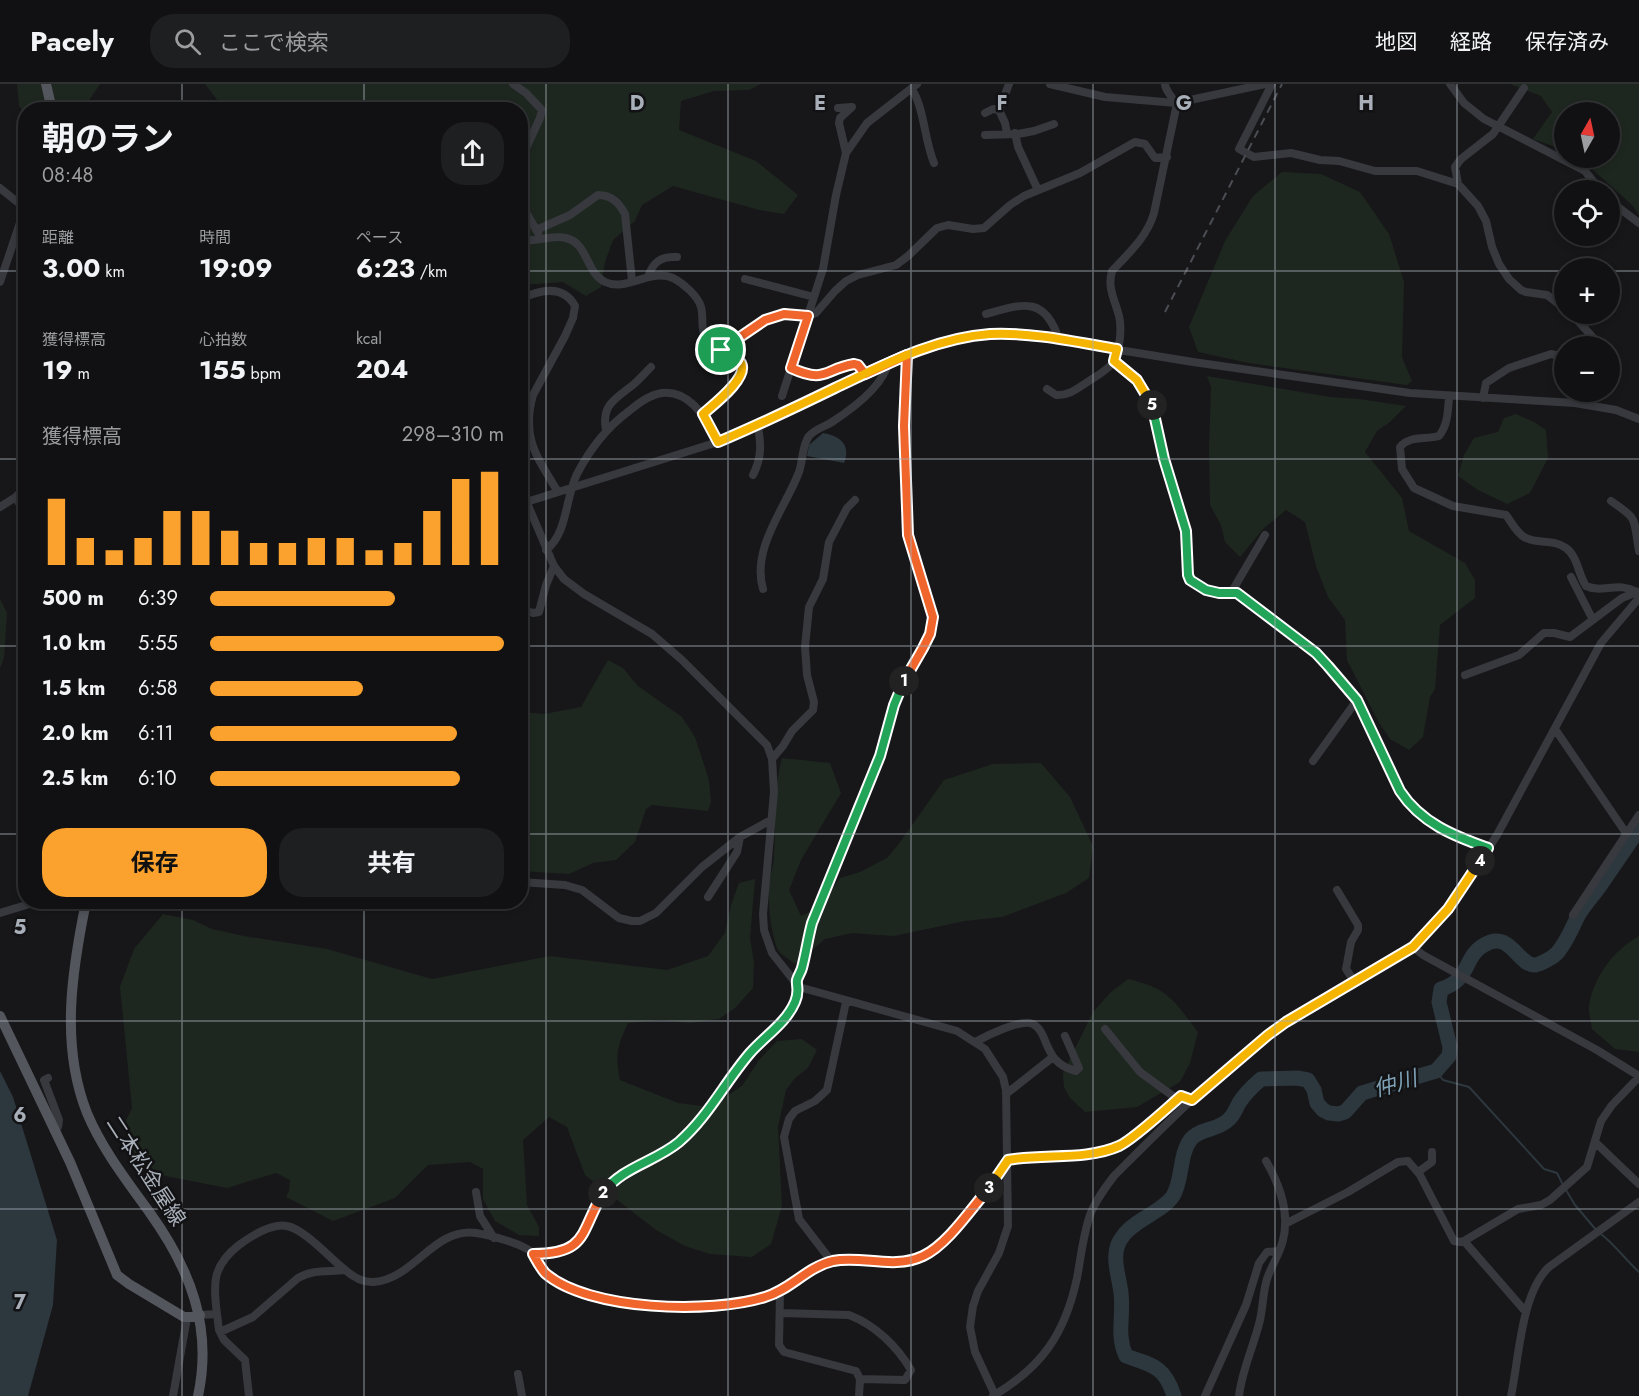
<!DOCTYPE html>
<html lang="ja">
<meta charset="utf-8">
<style>
:root{--surface:#111113;--page:#1e1f21;--text:#f1f3f6;--muted:#9c9da0;--line:#303133;--accent:#faa22d}
body{margin:0;font-family:Jost,"Noto Sans JP",sans-serif;background:var(--page);color:var(--text);height:100vh;display:flex;flex-direction:column;font-size:22px;white-space:nowrap}
*{box-sizing:border-box;margin:0}
p{font-size:20px;color:var(--muted)}
.icon{flex:none;width:33px;height:33px;fill:none;stroke:currentColor;stroke-width:2;stroke-linecap:round;stroke-linejoin:round}
.map{position:relative;flex:1;overflow:hidden}
.side{position:absolute;left:18px;top:18px;width:510px;height:807px;display:flex;flex-direction:column;background:var(--surface);border-radius:24px;box-shadow:0 3px 9px #0003,0 0 0 2px var(--line)}
.side>*{flex:none}
.needle{width:39px;rotate:9deg}
.fabs{position:absolute;left:1554px;top:18px;display:grid;gap:12px}
.fabs a{display:grid;place-items:center;width:66px;height:66px;border-radius:50%;background:var(--surface);box-shadow:0 3px 9px #0003,0 0 0 2px var(--line);font-size:30px}
.pin{position:absolute;display:grid;place-items:center;width:51px;height:51px;color:#fff;margin:-26px;border:3px solid #fff;border-radius:50%;box-shadow:0 2px 6px #0007}
.km{position:absolute;width:30px;height:30px;margin:-15px;border-radius:50%;background:#222;color:#fff;font-size:16px;line-height:30px;text-align:center}
.round{display:grid;place-items:center;flex:none;width:63px;height:63px;border-radius:24px;background:var(--page)}
.head{display:flex;align-items:center;justify-content:space-between;height:102px;padding:0 24px}
h1{font-size:33px;font-weight:700;line-height:45px}
.figures{display:grid;grid-template-columns:repeat(3,1fr);gap:9px;height:102px;padding:6px 24px}
.figures div{display:grid;align-content:center}
.figures b{font-size:26px;font-weight:700}
.figures small{font-size:16px;font-weight:400}
.figures p{font-size:16px}
.chart{height:168px;padding:12px 24px}
.chart p{display:flex;justify-content:space-between}
.chart svg{width:100%;height:108px;margin-top:6px;stroke:var(--accent);stroke-width:6}
.button{display:flex;gap:12px;margin-top:auto;padding:12px 24px}
.button a{flex:1;height:69px;border-radius:24px;background:var(--accent);color:#111;font-size:24px;font-weight:700;line-height:69px;text-align:center}
.button a+a{background:var(--page);color:var(--text)}
ul{padding:0 24px;list-style:none;font-size:20px}
li{display:grid;grid-template-columns:96px 72px 1fr;align-items:center;height:45px}
li i{height:15px;border-radius:8px;background:var(--accent)}
header{display:flex;align-items:center;gap:36px;box-sizing:border-box;height:84px;padding:0 30px;background:var(--surface);border-bottom:2px solid var(--line)}
header strong{font-size:28px}
nav{display:flex;gap:33px;margin-inline-start:auto;font-size:21px}
.search{width:420px;height:54px;background:var(--page);display:flex;align-items:center;gap:15px;box-sizing:border-box;padding:0 21px;border-radius:24px;color:var(--muted);font-size:22px}
.map>svg:first-child{display:block}
.green{fill:#1e271f}
.water{fill:#2c373e}
.lines{fill:none;stroke-linecap:round;stroke-linejoin:round}
.stream{stroke:#2c373e;stroke-width:2}
.river{stroke:#2c373e;stroke-width:15}
.minor{stroke:#37393e;stroke-width:8}
.major{stroke:#53565d;stroke-width:10}
.rail{stroke:#4a4d53;stroke-width:2;stroke-dasharray:8 6;stroke-linecap:butt}
.split-1-casing{stroke:#fff;stroke-width:12}
.split-2-casing{stroke:#fff;stroke-width:12}
.split-3-casing{stroke:#fff;stroke-width:12}
.split-4-casing{stroke:#fff;stroke-width:12}
.split-5-casing{stroke:#fff;stroke-width:12}
.split-6-casing{stroke:#fff;stroke-width:12}
.split-1{stroke:#f0652b;stroke-width:8}
.split-2{stroke:#22a559;stroke-width:8}
.split-3{stroke:#f0652b;stroke-width:8}
.split-4{stroke:#f5b400;stroke-width:8}
.split-5{stroke:#22a559;stroke-width:8}
.split-6{stroke:#f5b400;stroke-width:8}
.grid{fill:none;stroke:#a8afb9;stroke-width:1.5;stroke-opacity:0.55}
.labels{text-anchor:middle;stroke-width:5;stroke-linejoin:round;paint-order:stroke}
.street-label{font-size:21px;fill:#a8afb9;stroke:#121214}
.water-label{font-size:22px;font-style:italic;fill:#7ea1b6;stroke:#121214}
.grid-label{font-size:20px;text-anchor:middle;font-weight:bold;fill:#a8afb9;stroke:#121214;stroke-width:5;stroke-linejoin:round;paint-order:stroke}
</style>
<header>
<strong>Pacely</strong>
<div class="search"><svg class="icon" aria-label="search" viewBox="0 0 24 24"><circle cx="10" cy="10" r="6"/><path d="M15 15l6 6"/></svg>ここで検索</div>
<nav><a>地図</a><a>経路</a><a>保存済み</a></nav>
</header>
<div class="map">
<svg width="1639" height="1312" viewBox="0 0 1639 1312">
<rect width="100%" height="100%" fill="#171719"/>
<path class="green" d="M 17,0 L 100,0 L 84,24 L 81,25 L 26,26 L 25,31 L 19,22 Z
M 205,0 L 761,0 L 749,6 L 714,7 L 681,17 L 679,46 L 756,77 L 798,111 L 784,130 L 759,126 L 673,102 L 642,121 L 635,137 L 613,156 L 605,178 L 601,203 L 586,212 L 563,198 L 521,201 L 520,26 L 224,25 Z
M 1510,0 L 1639,0 L 1639,131 L 1632,121 L 1580,74 L 1610,74 L 1610,28 L 1564,28 L 1564,66 L 1533,55 L 1552,28 L 1541,12 Z
M 1282,88 L 1321,90 L 1360,108 L 1389,150 L 1404,198 L 1402,273 L 1412,297 L 1407,301 L 1249,279 L 1198,268 L 1189,243 L 1225,157 L 1253,112 Z
M 1207,292 L 1330,313 L 1359,315 L 1406,322 L 1390,338 L 1377,347 L 1365,368 L 1402,414 L 1409,447 L 1465,479 L 1475,496 L 1475,514 L 1440,541 L 1435,605 L 1430,613 L 1423,653 L 1409,666 L 1390,655 L 1378,637 L 1347,576 L 1345,536 L 1328,513 L 1316,482 L 1305,438 L 1286,426 L 1263,445 L 1240,473 L 1225,458 L 1221,441 L 1210,421 L 1209,364 L 1211,303 Z
M 1516,330 L 1534,338 L 1546,346 L 1548,374 L 1530,409 L 1507,420 L 1478,406 L 1458,392 L 1464,371 L 1474,354 L 1498,348 L 1504,334 Z
M 0,515 L 7,529 L 4,574 L 0,584 Z
M 608,576 L 623,584 L 638,602 L 682,633 L 695,653 L 709,696 L 711,718 L 708,727 L 652,721 L 646,725 L 635,758 L 616,776 L 593,779 L 569,790 L 521,787 L 521,628 L 544,630 L 581,623 Z
M 782,674 L 830,679 L 841,709 L 801,776 L 789,806 L 801,832 C 820,825 829,810 840,794 L 860,788 L 887,774 L 898,761 L 944,696 L 993,680 L 1041,679 L 1070,713 L 1093,762 L 1089,794 L 1066,809 L 1002,833 L 965,837 L 894,852 L 852,849 L 825,855 L 795,880 C 789,875 780,871 777,864 C 770,845 767,815 770,795 C 771,787 774,780 774,772 C 776,739 773,706 782,674 Z
M 755,795 L 750,854 L 754,879 L 753,904 L 735,924 L 719,935 L 690,939 L 661,936 L 628,939 C 617,963 615,970 620,996 L 678,1019 L 710,1023 L 742,1002 L 759,976 L 777,957 L 802,955 L 817,966 L 808,984 L 795,994 L 786,1006 L 778,1043 L 782,1122 L 771,1160 L 752,1173 L 710,1170 L 685,1162 L 656,1146 L 585,1091 L 567,1043 L 549,1033 L 523,1056 L 527,1121 L 539,1143 L 539,1152 L 519,1151 L 495,1137 L 483,1115 L 483,1085 L 470,1078 L 428,1081 L 395,1114 L 333,1137 L 286,1113 L 289,1107 L 290,1096 L 276,1089 L 227,1104 L 155,1090 L 137,1075 L 123,1043 L 132,1024 L 120,903 L 134,865 L 163,830 L 193,836 L 212,845 L 244,852 L 327,865 L 432,895 L 550,872 L 667,886 L 708,872 L 725,849 L 731,821 L 739,799 Z
M 1639,852 L 1639,968 L 1615,965 L 1592,945 C 1591,937 1588,928 1589,921 C 1595,891 1613,867 1639,852 Z
M 1128,895 C 1170,905 1173,916 1198,948 L 1190,979 L 1180,998 L 1137,1023 L 1085,1028 L 1070,1014 L 1064,1003 L 1063,989 L 1093,928 L 1111,908 Z"/>
<path class="water" d="M 823,349 C 841,352 851,361 844,379 L 807,372 L 809,361 Z
M 0,987 L 13,1013 L 57,1156 L 53,1221 L 28,1312 L 0,1312 Z"/>
<g class="lines">
<path class="stream" d="M 1436,987 L 1443,996 L 1469,1003 L 1544,1085 L 1557,1089 L 1563,1101
M 1566,1106 L 1575,1121 L 1597,1147
M 1601,1150 C 1615,1161 1626,1176 1639,1188"/>
<path class="river" d="M 1174,1312 C 1165,1283 1153,1281 1126,1272 C 1116,1251 1124,1231 1121,1209 C 1119,1190 1109,1169 1123,1152 C 1134,1136 1162,1128 1173,1112 C 1183,1095 1179,1070 1191,1055 C 1199,1045 1217,1046 1227,1037 C 1234,1032 1235,1026 1239,1019 C 1245,1009 1253,1002 1261,995 L 1297,994 L 1308,996 L 1314,1006 L 1317,1019 L 1323,1026 L 1329,1029 L 1338,1030 L 1345,1028 L 1362,1009 L 1436,987 L 1449,972 L 1450,963 L 1439,918 L 1441,905 C 1471,896 1463,873 1484,861 C 1510,845 1518,882 1535,881 C 1541,880 1554,873 1558,868 C 1567,857 1572,844 1578,832 C 1584,821 1593,812 1600,802 C 1613,783 1626,764 1639,745"/>
<path class="minor" d="M 513,0 L 526,9 L 542,26 L 540,34 L 520,77
M 1050,0 L 1105,13 L 1176,19 L 1265,0
M 1272,0 L 1239,65 L 1254,73 L 1291,69 L 1320,76 L 1339,77 L 1375,87 L 1417,87 L 1458,100 L 1478,122 L 1486,137 L 1492,163 L 1499,180 L 1509,195 L 1521,206 L 1526,208 L 1547,211 L 1564,224
M 1450,0 L 1464,19 L 1484,35 L 1585,87 L 1600,106
M 912,5 C 925,27 924,55 934,79
M 838,24 L 852,23 L 840,34 L 839,39 L 846,69
M 440,26 L 449,26
M 985,29 L 993,25 L 999,26
M 1007,49 L 1005,39 L 999,26 L 1009,0
M 1015,49 L 1018,63 L 1038,106
M 985,51 L 1018,50 L 1034,47 L 1054,40
M 1458,100 L 1455,83 L 1461,75 L 1493,50 L 1524,4
M 0,104 L 26,125
M 1610,117 L 1639,139
M 520,118 L 538,149
M 536,146 L 570,131 L 598,111 C 612,111 619,119 625,130 L 632,197
M 520,156 C 536,159 550,150 566,154 C 588,159 586,189 605,198 C 626,208 651,184 673,194 C 683,199 698,212 701,223 C 704,234 700,245 706,255 L 737,275 L 742,283 L 739,296 L 703,330
M 648,193 C 653,178 661,172 677,173
M 745,195 L 814,213
M 0,198 L 25,124
M 520,215 C 539,206 563,200 575,222 L 573,234 L 565,252 L 533,311 C 521,354 537,373 558,408
M 986,230 C 1022,220 1045,211 1059,256
M 1572,230 L 1595,256 L 1596,262
M 721,266 L 765,236 L 784,230 L 808,232 L 816,229 L 835,207 L 846,197 L 858,191 L 896,181 L 908,172 L 937,144 L 948,141 L 973,145 L 984,144 L 1010,121 L 1024,112 L 1080,89 L 1135,58 L 1145,60 L 1155,74 L 1167,73
M 1114,277 L 1137,296 L 1151,320 L 1164,375 L 1186,447 L 1188,491 L 1190,496 L 1206,506 L 1219,509 L 1237,509 L 1316,569 L 1328,582 L 1357,616 L 1400,707 C 1421,739 1453,752 1488,764
M 865,290 L 858,281 L 854,280 L 821,292 L 809,291 L 791,284 L 823,185 L 836,111 L 846,69 L 867,39 L 917,0
M 1047,305 L 1056,311 C 1069,312 1078,304 1089,297 C 1097,292 1109,285 1114,277 C 1120,266 1122,243 1119,232 C 1115,216 1107,204 1112,187 C 1129,169 1147,153 1154,129 L 1176,24 C 1176,14 1166,10 1165,0
M 782,312 L 791,284
M 1449,313 C 1448,326 1448,341 1439,352 C 1425,356 1410,351 1400,363 L 1402,385 L 1414,404 L 1453,422 L 1506,431 C 1512,439 1516,448 1524,453 C 1537,461 1553,454 1566,464 C 1578,473 1578,490 1586,502 C 1604,510 1617,496 1639,509
M 1483,314 L 1486,299 L 1509,284 L 1551,270 L 1564,273
M 606,346 C 601,320 616,315 634,300 C 640,295 645,289 651,283
M 753,391 C 762,373 761,361 758,342
M 16,413 L 26,433
M 1611,417 C 1639,436 1633,433 1639,467
M 527,419 L 554,482 L 564,495 L 584,510 L 652,550 L 682,576 L 767,661 L 772,675 L 774,708 L 763,830 L 764,846 L 772,869 L 799,903 L 957,947 L 985,965 L 1003,993 L 1006,1006 L 1008,1142 L 999,1169 L 978,1207 L 973,1222 L 970,1243 L 975,1268 L 995,1311
M 520,420 L 718,358 L 758,342 L 873,286 L 929,263 L 959,254 L 990,250 L 1052,255 L 1193,278 L 1410,309 L 1575,319 L 1616,326 L 1639,335
M 0,423 L 16,413 L 26,401
M 546,466 C 568,449 565,414 577,390 C 590,365 606,344 629,327 C 639,319 649,311 662,309 C 690,306 708,336 718,358
M 1571,493 L 1593,536
M 763,505 C 751,464 786,423 799,388 C 803,377 802,361 809,352 C 815,345 824,343 832,338 C 852,325 883,302 888,279
M 1231,509 L 1265,451
M 520,525 L 533,529 L 539,528 L 546,501 L 554,482
M 1465,591 L 1519,571 L 1544,549 L 1554,549 L 1570,553 L 1622,514 L 1637,508
M 1555,645 L 1626,749
M 772,675 L 783,662 L 792,647 L 813,626 L 814,618 L 807,591 L 805,563 L 809,523 L 823,495 L 829,458 L 847,424 L 855,416
M 1313,677 L 1357,616
M 520,798 L 565,801 L 582,806 L 619,834 L 632,837 L 640,837 L 656,829 L 702,783 L 740,753 L 771,736
M 1337,806 L 1358,841 L 1358,846 L 1351,858 L 1346,885 L 1354,897
M 708,813 L 737,768 L 740,753
M 0,829 L 36,818
M 1573,831 L 1639,731
M 1413,863 L 1423,871 L 1597,966 L 1639,992
M 796,898 L 803,881 L 806,858 L 812,839 C 834,784 859,730 879,674 C 887,654 889,632 896,613 C 907,585 937,556 932,526 L 908,451 L 904,342 L 907,271
M 1105,945 L 1140,988 L 1177,1015
M 975,958 C 986,952 1022,934 1033,940 C 1050,949 1042,979 1076,987 L 1079,984 L 1065,952
M 48,994 L 44,996 L 59,1036 L 58,1043 L 54,1047
M 1006,1010 L 1053,973
M 1595,1058 L 1639,1100
M 1418,1088 L 1432,1078 L 1432,1068
M 476,1108 L 480,1132 L 494,1154
M 1285,1140 L 1348,1108 L 1398,1078 L 1408,1077 L 1420,1091 L 1454,1157 L 1460,1158 L 1464,1157 L 1518,1125 L 1541,1121 L 1550,1116 L 1587,1083 L 1601,1037 L 1612,1021 L 1639,993
M 1464,1157 L 1526,1228
M 533,1170 L 557,1170 L 570,1165 L 578,1157 L 608,1102 L 628,1088 L 672,1063 L 693,1045 L 750,969 L 790,927 L 797,914 L 799,903
M 832,1178 L 799,1135 L 784,1053 L 789,1035 L 795,1027 L 815,1017 L 827,1006 L 846,918
M 780,1207 L 779,1261 L 784,1268 L 856,1287 L 860,1295 L 859,1312
M 781,1229 L 849,1231 C 875,1241 897,1262 911,1286 L 905,1296 L 860,1295
M 217,1230 C 213,1200 212,1182 239,1161 C 250,1153 272,1139 287,1142 C 304,1145 330,1174 344,1185 C 353,1193 363,1199 374,1198 C 414,1195 434,1143 476,1149 C 489,1151 520,1159 530,1167 C 535,1171 537,1178 541,1183 C 551,1197 571,1204 586,1209 C 637,1224 717,1231 767,1213 C 787,1205 802,1189 821,1181 C 844,1172 869,1179 893,1178 C 904,1178 916,1176 926,1170 C 952,1154 991,1103 1008,1076 C 1044,1069 1085,1077 1119,1062 C 1135,1055 1166,1024 1181,1012 L 1187,1012 L 1192,1016
M 200,1231 L 217,1230 L 219,1246 L 224,1256 L 245,1276 L 249,1312
M 220,1248 L 253,1233 L 298,1194 C 313,1185 328,1188 345,1186
M 518,1290 L 522,1312
M 173,1312 L 187,1234
M 993,1312 C 1042,1283 1065,1250 1077,1194 C 1081,1173 1083,1151 1090,1131 C 1095,1117 1105,1104 1114,1092 C 1168,1038 1223,982 1286,938 L 1413,863 L 1433,843 L 1465,801 L 1497,751 L 1601,559 L 1639,514
M 1205,1312 L 1246,1221 L 1259,1179 L 1267,1168 L 1279,1167
M 1239,1312 C 1242,1285 1254,1262 1260,1236 C 1263,1222 1263,1208 1267,1195 C 1271,1182 1280,1170 1283,1156 C 1290,1128 1280,1101 1266,1077
M 1511,1312 C 1519,1275 1521,1209 1549,1183 L 1639,1118"/>
<path class="major" d="M 46,0 L 52,26
M 86,818 C 72,886 60,961 87,1029 C 102,1065 127,1097 150,1129 C 190,1185 213,1243 198,1312
M 0,932 L 70,1078 L 117,1191 L 129,1200 L 184,1233 L 194,1233 L 200,1231"/>
<path class="rail" d="M 1165,228 L 1282,0"/>
</g>
<g class="lines">
<g class="split-1-casing">
<path id="split-1" d="M 721,266 L 765,236 L 784,230 L 808,232 L 791,284 C 826,300 824,285 854,280 L 858,281 L 865,290 L 907,271 L 904,342 L 908,451 L 933,533 L 930,550 L 923,564 L 904,597"/>
</g>
<g class="split-2-casing">
<path id="split-2" d="M 603,1109 C 622,1083 655,1078 679,1058 C 708,1033 725,998 750,969 C 765,952 786,939 795,918 C 800,907 796,902 797,896 C 798,892 801,888 802,884 C 806,869 808,854 812,839 L 880,672 L 894,621 L 904,597"/>
</g>
<g class="split-3-casing">
<path id="split-3" d="M 603,1109 C 580,1148 588,1170 533,1170 C 537,1177 540,1183 545,1189 C 588,1227 712,1230 765,1213 C 790,1206 807,1183 833,1177 C 862,1171 893,1186 923,1172 C 947,1161 971,1125 989,1104"/>
</g>
<g class="split-4-casing">
<path id="split-4" d="M 989,1104 L 1008,1076 C 1044,1069 1085,1077 1119,1062 C 1134,1055 1167,1024 1181,1012 L 1192,1016 L 1268,951 L 1286,938 L 1413,863 L 1448,825 L 1480,777"/>
</g>
<g class="split-5-casing">
<path id="split-5" d="M 1152,321 L 1164,375 L 1186,447 L 1188,491 L 1190,496 L 1206,506 L 1219,509 L 1237,509 L 1316,569 L 1328,582 L 1357,616 L 1400,707 C 1421,739 1454,752 1488,764 L 1480,777"/>
</g>
<g class="split-6-casing">
<path id="split-6" d="M 721,266 C 728,269 737,273 741,279 C 749,294 713,321 703,330 L 718,358 C 758,341 796,323 835,304 C 884,281 934,254 990,250 C 1032,248 1076,258 1117,265 L 1114,277 L 1137,296 L 1152,321"/>
</g>
<use href="#split-1" class="split-1"/>
<use href="#split-2" class="split-2"/>
<use href="#split-3" class="split-3"/>
<use href="#split-4" class="split-4"/>
<use href="#split-5" class="split-5"/>
<use href="#split-6" class="split-6"/>
</g>
<path class="grid" d="M 182,0 L 182,26M 364,0 L 364,26M 546,0 L 546,1312M 728,0 L 728,1312M 911,0 L 911,1312M 1093,0 L 1093,1312M 1275,0 L 1275,1312M 1457,0 L 1457,1312M 0,187 L 26,187M 520,187 L 1564,187M 1610,187 L 1639,187M 0,375 L 26,375M 520,375 L 1639,375M 0,562 L 26,562M 520,562 L 1639,562M 0,750 L 26,750M 520,750 L 1639,750M 182,818 L 182,1312M 364,818 L 364,1312M 0,937 L 1639,937M 0,1125 L 1639,1125"/>
<g class="labels">
<g class="street-label">
<text transform="translate(146 1087) rotate(57)" y="7">二本松金屋線</text>
</g>
<g class="water-label">
<text transform="translate(1395 999) rotate(-16)" y="8">仲川</text>
</g>
</g>
<g class="grid-label">
<text x="637" y="26">D</text>
<text x="820" y="26">E</text>
<text x="1002" y="26">F</text>
<text x="1184" y="26">G</text>
<text x="1366" y="26">H</text>
<text x="20" y="850">5</text>
<text x="20" y="1038">6</text>
<text x="20" y="1225">7</text>
</g>
</svg>
<div class="fabs">
<a><svg class="needle" viewBox="-14 -14 28 28"><path d="M0-13l5 13h-10z" fill="#e53935"/><path d="M0 13l5-13h-10z" fill="#9c9da0"/></svg></a>
<a><svg class="icon" aria-label="locate" viewBox="0 0 24 24"><circle cx="12" cy="12" r="6"/><path d="M12 2v4M12 18v4M2 12h4M18 12h4"/></svg></a>
<a>+</a>
<a>−</a>
</div>
<div class="pin" style="left:721px;top:266px;background:#1e9e55"><svg class="icon" aria-label="arrive" viewBox="0 0 24 24"><path d="M6 21V4h12l-3 4 3 4H6"/></svg></div>
<b class="km" style="left:904px;top:597px">1</b>
<b class="km" style="left:603px;top:1109px">2</b>
<b class="km" style="left:989px;top:1104px">3</b>
<b class="km" style="left:1480px;top:777px">4</b>
<b class="km" style="left:1152px;top:321px">5</b>
<section class="side">
<div class="head"><div><h1>朝のラン</h1><p>08:48</p></div><a class="round"><svg class="icon" aria-label="share" viewBox="0 0 24 24"><path d="M12 15V3M7 8l5-5 5 5M5 13v7h14v-7"/></svg></a></div>
<div class="figures">
<div><p>距離</p><b>3.00<small> km</small></b></div>
<div><p>時間</p><b>19:09</b></div>
<div><p>ペース</p><b>6:23<small> /km</small></b></div>
</div>
<div class="figures">
<div><p>獲得標高</p><b>19<small> m</small></b></div>
<div><p>心拍数</p><b>155<small> bpm</small></b></div>
<div><p>kcal</p><b>204</b></div>
</div>
<div class="chart"><p><span>獲得標高</span>298–310 m</p>
<svg viewBox="0 0 160 44" preserveAspectRatio="none"><path d="M5 44V17M15 44V33M25 44V38M35 44V33M45 44V22M55 44V22M65 44V30M75 44V35M85 44V35M95 44V33M105 44V33M115 44V38M125 44V35M135 44V22M145 44V9M155 44V6"/></svg>
</div>
<ul>
<li><b>500 m</b>6:39<i style="width:63%"></i></li>
<li><b>1.0 km</b>5:55<i style="width:100%"></i></li>
<li><b>1.5 km</b>6:58<i style="width:52%"></i></li>
<li><b>2.0 km</b>6:11<i style="width:84%"></i></li>
<li><b>2.5 km</b>6:10<i style="width:85%"></i></li>
</ul>
<div class="button"><a>保存</a><a>共有</a></div>
</section>
</div>
